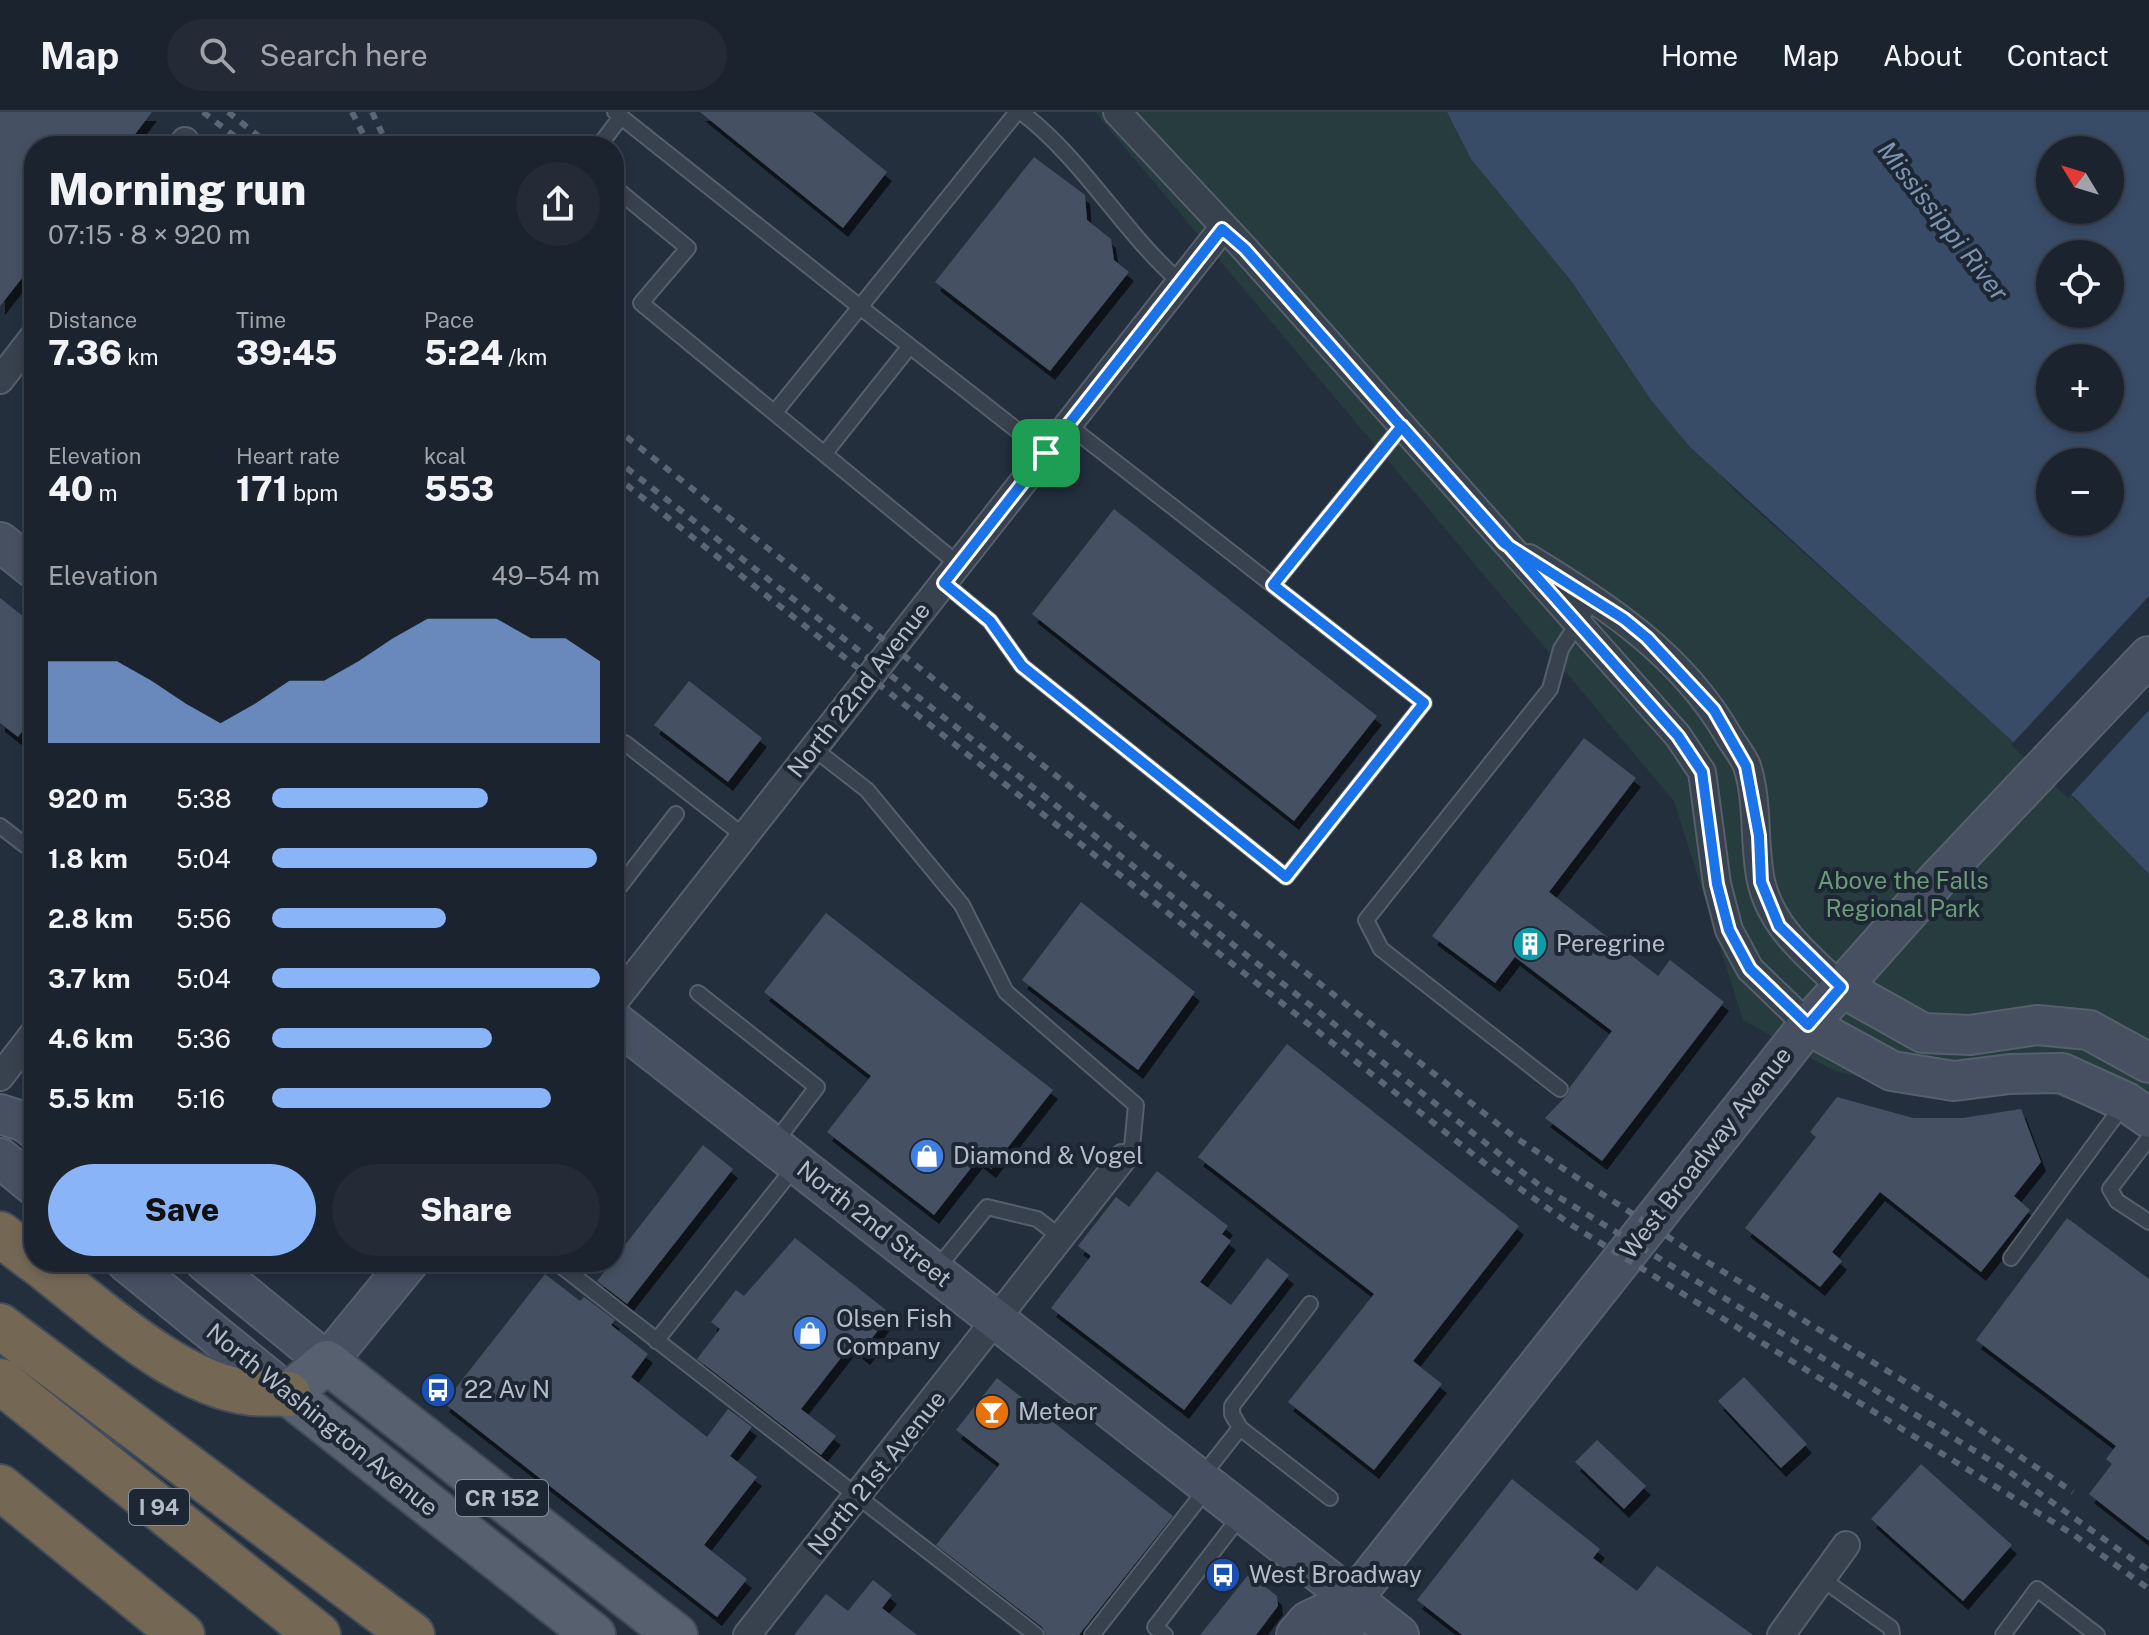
<!DOCTYPE html>
<meta charset="utf-8">
<style>
:root{--surface:#1b232e;--page:#242b36;--text:#f1f3f6;--muted:#a0a4aa;--line:#39404a;--accent:#8ab4f8}
body{margin:0;font-family:"Public Sans",sans-serif;background:var(--page);color:var(--text);height:100vh;display:flex;flex-direction:column;font-size:30px;white-space:nowrap}
*{box-sizing:border-box;margin:0}
p{font-size:26px;color:var(--muted)}
.icon{flex:none;width:44px;height:44px;fill:none;stroke:currentColor;stroke-width:2;stroke-linecap:round;stroke-linejoin:round}
.map{position:relative;flex:1;overflow:hidden}
.sheet{position:absolute;left:24px;top:24px;width:600px;height:1136px;display:flex;flex-direction:column;background:var(--surface);border-radius:32px;box-shadow:0 4px 12px #0003,0 0 0 2px var(--line)}
.sheet>*{flex:none}
.needle{width:52px;rotate:308deg}
.tools{position:absolute;left:2036px;top:24px;display:grid;gap:16px}
.tools a{display:grid;place-items:center;width:88px;height:88px;border-radius:50%;background:var(--surface);box-shadow:0 4px 12px #0003,0 0 0 2px var(--line);font-size:40px}
.pin{position:absolute;display:grid;place-items:center;width:68px;height:68px;color:#fff;margin:-34px;border-radius:16px;box-shadow:0 4px 12px #0006}
.round{display:grid;place-items:center;flex:none;width:84px;height:84px;border-radius:42px;background:var(--page)}
.head{display:flex;align-items:center;justify-content:space-between;height:136px;padding:0 24px}
h1{font-size:44px;font-weight:800;line-height:60px}
.metrics{display:grid;grid-template-columns:repeat(3,1fr);gap:12px;height:136px;padding:8px 24px}
.metrics div{display:grid;align-content:center}
.metrics b{font-size:34px;font-weight:800}
.metrics small{font-size:22px;font-weight:400}
.metrics p{font-size:22px}
.chart{height:224px;padding:16px 24px}
.chart p{display:flex;justify-content:space-between}
.chart svg{width:100%;height:144px;margin-top:8px;fill:var(--accent);opacity:.7}
.button{display:flex;gap:16px;margin-top:auto;padding:16px 24px}
.button a{flex:1;height:92px;border-radius:48px;background:var(--accent);color:#111;font-size:32px;font-weight:800;line-height:92px;text-align:center}
.button a+a{background:var(--page);color:var(--text)}
ul{padding:0 24px;list-style:none;font-size:26px}
li{display:grid;grid-template-columns:128px 96px 1fr;align-items:center;height:60px}
li i{height:20px;border-radius:10px;background:var(--accent)}
header{display:flex;align-items:center;gap:48px;box-sizing:border-box;height:112px;padding:0 40px;background:var(--surface);border-bottom:2px solid var(--line)}
header strong{font-size:38px}
nav{display:flex;gap:44px;margin-inline-start:auto;font-size:28px}
.search{width:560px;height:72px;background:var(--page);display:flex;align-items:center;gap:20px;box-sizing:border-box;padding:0 28px;border-radius:44px;color:var(--muted);font-size:30px}
.map>svg:first-child{display:block}
.green{fill:#263c3f}
.water{fill:#394c67;fill-rule:evenodd}
.pier{fill:#242f3e}
.building{fill:#455162;filter:url(#shadow)}
.lines{fill:none;stroke-linecap:round;stroke-linejoin:round}
.lane-casing{stroke:#565f6c;stroke-width:18}
.street-casing{stroke:#565f6c;stroke-width:30}
.secondary-casing{stroke:#565f6c;stroke-width:42}
.primary-casing{stroke:#414a57;stroke-width:46}
.highway-casing{stroke:#434c59;stroke-width:48}
.lane{stroke:#38414e;stroke-width:14}
.street{stroke:#38414e;stroke-width:26}
.secondary{stroke:#465061;stroke-width:38}
.primary{stroke:#56606e;stroke-width:42}
.highway{stroke:#746855;stroke-width:44}
.rail{stroke:#5a6575;stroke-width:6;stroke-dasharray:8 8;stroke-linecap:butt}
.route-casing{stroke:#fff;stroke-width:16}
.route{stroke:#1a73e8;stroke-width:10}
.labels{text-anchor:middle;stroke-width:8;stroke-linejoin:round;paint-order:stroke}
.shield{fill:#1d2633;stroke:#878f9c;stroke-width:2}
.shield-label{font-size:22px;font-weight:bold;fill:#b4bcc9}
.street-label{font-size:24px;fill:#b4bcc9;stroke:#1d2633}
.park-label{font-size:24px;fill:#6b9a76;stroke:#1d2633}
.poi-label{font-size:24px;fill:#b4bcc9;stroke:#1d2633;text-anchor:start}
.water-label{font-size:26px;font-style:italic;fill:#7c92b1;stroke:#1d2633}
</style>
<header>
<strong>Map</strong>
<div class="search"><svg class="icon" aria-label="search" viewBox="0 0 24 24"><circle cx="10" cy="10" r="6"/><path d="M15 15l6 6"/></svg>Search here</div>
<nav><a>Home</a><a>Map</a><a>About</a><a>Contact</a></nav>
</header>
<div class="map">
<svg width="2149" height="1523" viewBox="0 0 2149 1523">
<defs>
<filter id="shadow"><feDropShadow dx="5" dy="9" stdDeviation="0" flood-color="#0009"/></filter>
</defs>
<rect width="100%" height="100%" fill="#242f3e"/>
<path class="green" d="M 1095,0 L 1447,0 L 1471,47 L 1572,170 L 1651,288 L 1735,379 L 2000,617 L 2134,743 L 2149,762 L 2149,1028 L 2108,1001 L 2049,981 L 1955,986 L 1834,959 L 1743,908 L 1674,689 Z"/>
<path class="water" d="M 1447,0 L 2149,0 L 2149,762 L 2078,689 L 1690,335 L 1651,288 L 1572,170 L 1471,47 ZM 2050,38 L 2110,38 L 2110,98 L 2050,98 ZM 2050,142 L 2110,142 L 2110,202 L 2050,202 ZM 2050,246 L 2110,246 L 2110,306 L 2050,306 ZM 2050,350 L 2110,350 L 2110,410 L 2050,410 Z"/>
<path class="pier" d="M 2149,484 L 2149,598 L 2068,686 L 2011,633 Z"/>
<path class="building" d="M 0,0 L 152,0 L 126,34 L 34,34 L 34,151 L 0,194 Z
M 700,0 L 813,0 L 887,60 L 843,116 Z
M 1034,45 L 1085,83 L 1087,108 L 1111,127 L 1114,148 L 1129,160 L 1050,259 L 935,170 Z
M 1114,397 L 1377,604 L 1294,709 L 1032,502 Z
M 0,486 L 34,513 L 34,604 L 18,625 L 0,611 Z
M 689,569 L 762,626 L 728,670 L 654,613 Z
M 1584,626 L 1636,666 L 1549,780 L 1658,864 L 1670,848 L 1724,890 L 1602,1049 L 1545,1006 L 1568,982 L 1570,975 L 1612,919 L 1515,845 L 1495,871 L 1432,824 Z
M 1081,790 L 1195,880 L 1138,958 L 1022,868 Z
M 826,801 L 1053,978 L 991,1057 L 978,1047 L 934,1103 L 827,1020 L 871,964 L 764,880 Z
M 1287,932 L 1519,1114 L 1413,1249 L 1442,1272 L 1374,1358 L 1288,1290 L 1374,1182 L 1198,1045 Z
M 1837,985 L 1913,1006 L 1963,1006 L 2021,997 L 2041,1050 L 2014,1084 L 2030,1098 L 1981,1160 L 1880,1080 L 1832,1140 L 1842,1149 L 1820,1175 L 1745,1116 L 1816,1025 L 1810,1020 Z
M 703,1033 L 733,1057 L 627,1192 L 597,1169 Z
M 1157,1059 L 1228,1114 L 1222,1122 L 1231,1129 L 1200,1170 L 1231,1193 L 1267,1146 L 1289,1163 L 1184,1298 L 1051,1196 L 1091,1144 L 1078,1134 L 1116,1085 L 1129,1095 Z
M 2067,1106 L 2149,1167 L 2149,1429 L 2089,1382 L 2112,1352 L 2106,1347 L 2116,1334 L 1976,1228 Z
M 795,1126 L 891,1202 L 872,1226 L 877,1230 L 865,1244 L 851,1233 L 801,1297 L 836,1324 L 821,1343 L 697,1247 L 720,1217 L 711,1210 L 736,1178 L 744,1184 Z
M 545,1162 L 580,1189 L 584,1185 L 615,1208 L 611,1213 L 648,1242 L 631,1265 L 707,1325 L 728,1297 L 752,1315 L 730,1344 L 757,1365 L 704,1433 L 747,1467 L 717,1505 L 444,1291 Z
M 1744,1265 L 1807,1332 L 1781,1356 L 1718,1289 Z
M 997,1266 L 1173,1404 L 1079,1523 L 1046,1523 L 1042,1515 L 936,1433 L 1000,1352 L 956,1318 Z
M 1597,1328 L 1646,1374 L 1624,1397 L 1575,1350 Z
M 1921,1352 L 2012,1433 L 1963,1489 L 1871,1407 Z
M 1512,1367 L 1600,1437 L 1593,1446 L 1637,1479 L 1657,1454 L 1753,1523 L 1462,1523 L 1417,1488 Z
M 1249,1462 L 1277,1484 L 1278,1494 L 1256,1523 L 1200,1523 Z
M 873,1468 L 892,1483 L 882,1496 L 917,1523 L 794,1523 L 826,1482 L 848,1499 Z"/>
<g class="lines">
<g class="lane-casing">
<path id="lane" d="M 615,0 L 860,195 L 1017,0
M 1021,0 C 1083,47 1122,119 1180,170
M 599,34 L 620,6
M 614,75 L 688,136 L 641,191 L 958,452
M 775,300 L 860,195 L 1046,341
M 825,341 L 910,234
M 944,471 L 990,509 L 1022,554 L 1286,765 L 1424,591 L 1068,313
M 1273,473 L 1402,314
M 625,631 L 744,724
M 813,636 L 867,678 L 962,793 L 1006,880 L 1136,993 L 1132,1035 L 1123,1046
M 0,714 L 34,740
M 614,782 L 676,702
M 698,881 L 817,975 L 773,1033
M 1560,977 L 1381,837 L 1366,808 L 1550,577 L 1561,537 L 1594,486
M 2149,1026 L 2110,1077 L 2117,1089 L 2149,1110
M 2011,1146 L 2124,992
M 556,1150 L 1036,1523
M 935,1159 L 987,1095 L 1037,1107 L 1062,1126
M 656,1229 L 797,1052
M 1240,1316 L 1232,1302 L 1232,1294 L 1310,1192
M 1199,1368 L 1240,1316 L 1330,1386
M 1822,1467 L 1891,1516 L 1892,1523
M 1092,1523 L 1208,1375
M 1165,1523 L 1155,1515 L 1242,1402
M 2003,1523 L 2037,1477 L 2097,1523"/>
</g>
<g class="street-casing">
<path id="street" d="M 1117,0 L 1245,137 L 1678,624 L 1702,660 L 1717,772 L 1729,818 L 1750,857 L 1808,913
M 181,34 L 185,29
M 0,268 L 34,224
M 1529,446 C 1606,493 1682,543 1728,623 C 1734,633 1743,644 1747,654 C 1759,691 1753,732 1761,769 C 1771,815 1808,844 1841,875
M 614,890 L 1222,117
M 0,965 L 34,921
M 747,1523 L 1123,1046
M 1781,1523 L 1846,1433"/>
</g>
<g class="secondary-casing">
<path id="secondary" d="M 0,430 L 34,457
M 1841,875 L 1923,921 L 1970,923 L 2037,913 L 2089,918 L 2149,951
M 614,909 L 1399,1523
M 1808,913 L 1892,959 L 1954,969 L 2010,962 L 2062,961 L 2126,990 L 2149,1006
M 0,1002 L 25,1010 L 34,1017
M 0,1046 L 34,1074
M 126,1150 L 288,1282
M 205,1150 L 327,1250 L 409,1150
M 1296,1523 L 1308,1509 L 1352,1488
M 1343,1523 L 1352,1488 L 1808,913 L 1936,769 L 2149,544"/>
</g>
<g class="primary-casing">
<path id="primary" d="M 594,1523 L 288,1282 L 327,1250 L 676,1523"/>
</g>
<g class="highway-casing">
<path id="highway" d="M 0,1122 L 34,1148
M 37,1150 C 96,1195 175,1272 251,1281 C 263,1282 276,1281 288,1282
M 0,1214 L 412,1523
M 0,1269 L 318,1523
M 0,1375 L 182,1523"/>
</g>
<use href="#lane" class="lane"/>
<use href="#street" class="street"/>
<use href="#secondary" class="secondary"/>
<use href="#primary" class="primary"/>
<use href="#highway" class="highway"/>
<path class="rail" d="M 203,0 L 247,34
M 228,0 L 271,34
M 352,0 L 369,34
M 372,0 L 388,34
M 614,315 L 1513,1024 L 1699,1145 L 1942,1292 L 2073,1380
M 614,346 L 1539,1073 L 2011,1361 L 2149,1459
M 614,363 L 1488,1054 L 1573,1114 L 2074,1423 L 2149,1477"/>
</g>
<g class="lines">
<g class="route-casing">
<path id="route" d="M 1046,341 L 944,471 L 990,509 L 1022,554 L 1286,765 L 1424,591 L 1273,473 L 1402,314 L 1678,624 L 1702,660 L 1717,772 L 1729,818 L 1750,857 L 1808,913 L 1841,875 L 1779,814 L 1761,770 L 1759,724 L 1746,654 L 1714,598 L 1647,526 L 1624,507 L 1504,431 L 1245,137 L 1222,117 L 1046,341"/>
</g>
<use href="#route" class="route"/>
</g>
<defs>
<g id="building-disc" transform="scale(1.8)"><circle r="9.5" fill="#0f9aa8" stroke="#1d2633"/><path d="M-4-6H4V6H1V3H-1V6H-4ZM-2.5-4.3h1.7v1.8h-1.7ZM.8-4.3h1.7v1.8H.8ZM-2.5-1h1.7V.8h-1.7ZM.8-1h1.7V.8H.8Z" fill="#fff"/></g>
<g id="shop-disc" transform="scale(1.8)"><circle r="9.5" fill="#3f7fe0" stroke="#1d2633"/><path d="M-5-2.5h2.3a2.7 3.5 0 0 1 5.4 0H5L5.5 6h-11ZM-1.5-2.5h3a1.5 2.3 0 0 0-3 0Z" fill="#fff"/></g>
<g id="bus-disc" transform="scale(1.8)"><circle r="9.5" fill="#1a4fb4" stroke="#1d2633"/><path d="M-5-6H5V4H4V6H2V4H-2V6H-4V4H-5ZM-3.5-4V0h7V-4ZM-3.5 1.2v1.5H-2V1.2ZM2 1.2v1.5H3.5V1.2Z" fill="#fff"/></g>
<g id="bar-disc" transform="scale(1.8)"><circle r="9.5" fill="#e8710a" stroke="#1d2633"/><path d="M-6-5H6L.8 .8V4.5H3.5V6h-7V4.5H-.8V.8Z" fill="#fff"/></g>
</defs>
<g fill-rule="evenodd">
<use href="#building-disc" x="1530" y="832"/>
<use href="#shop-disc" x="927" y="1044"/>
<use href="#shop-disc" x="810" y="1221"/>
<use href="#bus-disc" x="438" y="1278"/>
<use href="#bar-disc" x="992" y="1300"/>
<use href="#bus-disc" x="1223" y="1463"/>
</g>
<g class="labels">
<g class="shield">
<rect x="456" y="1368" width="92" height="36" rx="6"/>
<rect x="129" y="1377" width="60" height="36" rx="6"/>
</g>
<g class="shield-label">
<text x="502" y="1394">CR 152</text>
<text x="159" y="1403">I 94</text>
</g>
<g class="street-label">
<text transform="translate(859 578) rotate(-52)" y="8">North 22nd Avenue</text>
<text transform="translate(1706 1041) rotate(-52)" y="8">West Broadway Avenue</text>
<text transform="translate(874 1112) rotate(38)" y="8">North 2nd Street</text>
<text transform="translate(322 1308) rotate(39)" y="8">North Washington Avenue</text>
<text transform="translate(877 1361) rotate(-51)" y="8">North 21st Avenue</text>
</g>
<g class="park-label">
<text x="1903" y="777">Above the Falls<tspan x="1903" dy="28">Regional Park</tspan></text>
</g>
<g class="poi-label">
<text x="1556" y="840">Peregrine</text>
<text x="953" y="1052">Diamond &amp; Vogel</text>
<text x="836" y="1215">Olsen Fish<tspan x="836" dy="28">Company</tspan></text>
<text x="464" y="1286">22 Av N</text>
<text x="1018" y="1308">Meteor</text>
<text x="1249" y="1471">West Broadway</text>
</g>
<g class="water-label">
<text transform="translate(1943 109) rotate(52)" y="9">Mississippi River</text>
</g>
</g>
</svg>
<div class="tools">
<a><svg class="needle" viewBox="-14 -14 28 28"><path d="M0-13l5 13h-10z" fill="#e53935"/><path d="M0 13l5-13h-10z" fill="#a0a4aa"/></svg></a>
<a><svg class="icon" aria-label="locate" viewBox="0 0 24 24"><circle cx="12" cy="12" r="6"/><path d="M12 2v4M12 18v4M2 12h4M18 12h4"/></svg></a>
<a>+</a>
<a>−</a>
</div>
<div class="pin" style="left:1046px;top:341px;background:#1e9e55"><svg class="icon" aria-label="arrive" viewBox="0 0 24 24"><path d="M6 21V4h12l-3 4 3 4H6"/></svg></div>
<section class="sheet">
<div class="head"><div><h1>Morning run</h1><p>07:15 · 8 × 920 m</p></div><a class="round"><svg class="icon" aria-label="share" viewBox="0 0 24 24"><path d="M12 15V3M7 8l5-5 5 5M5 13v7h14v-7"/></svg></a></div>
<div class="metrics">
<div><p>Distance</p><b>7.36<small> km</small></b></div>
<div><p>Time</p><b>39:45</b></div>
<div><p>Pace</p><b>5:24<small> /km</small></b></div>
</div>
<div class="metrics">
<div><p>Elevation</p><b>40<small> m</small></b></div>
<div><p>Heart rate</p><b>171<small> bpm</small></b></div>
<div><p>kcal</p><b>553</b></div>
</div>
<div class="chart"><p><span>Elevation</span>49–54 m</p>
<svg viewBox="0 0 160 44" preserveAspectRatio="none"><path d="M0 44V19L10 19L20 19L30 25L40 32L50 38L60 32L70 25L80 25L90 19L100 12L110 6L120 6L130 6L140 12L150 12L160 19V44z"/></svg>
</div>
<ul>
<li><b>920 m</b>5:38<i style="width:66%"></i></li>
<li><b>1.8 km</b>5:04<i style="width:99%"></i></li>
<li><b>2.8 km</b>5:56<i style="width:53%"></i></li>
<li><b>3.7 km</b>5:04<i style="width:100%"></i></li>
<li><b>4.6 km</b>5:36<i style="width:67%"></i></li>
<li><b>5.5 km</b>5:16<i style="width:85%"></i></li>
</ul>
<div class="button"><a>Save</a><a>Share</a></div>
</section>
</div>
